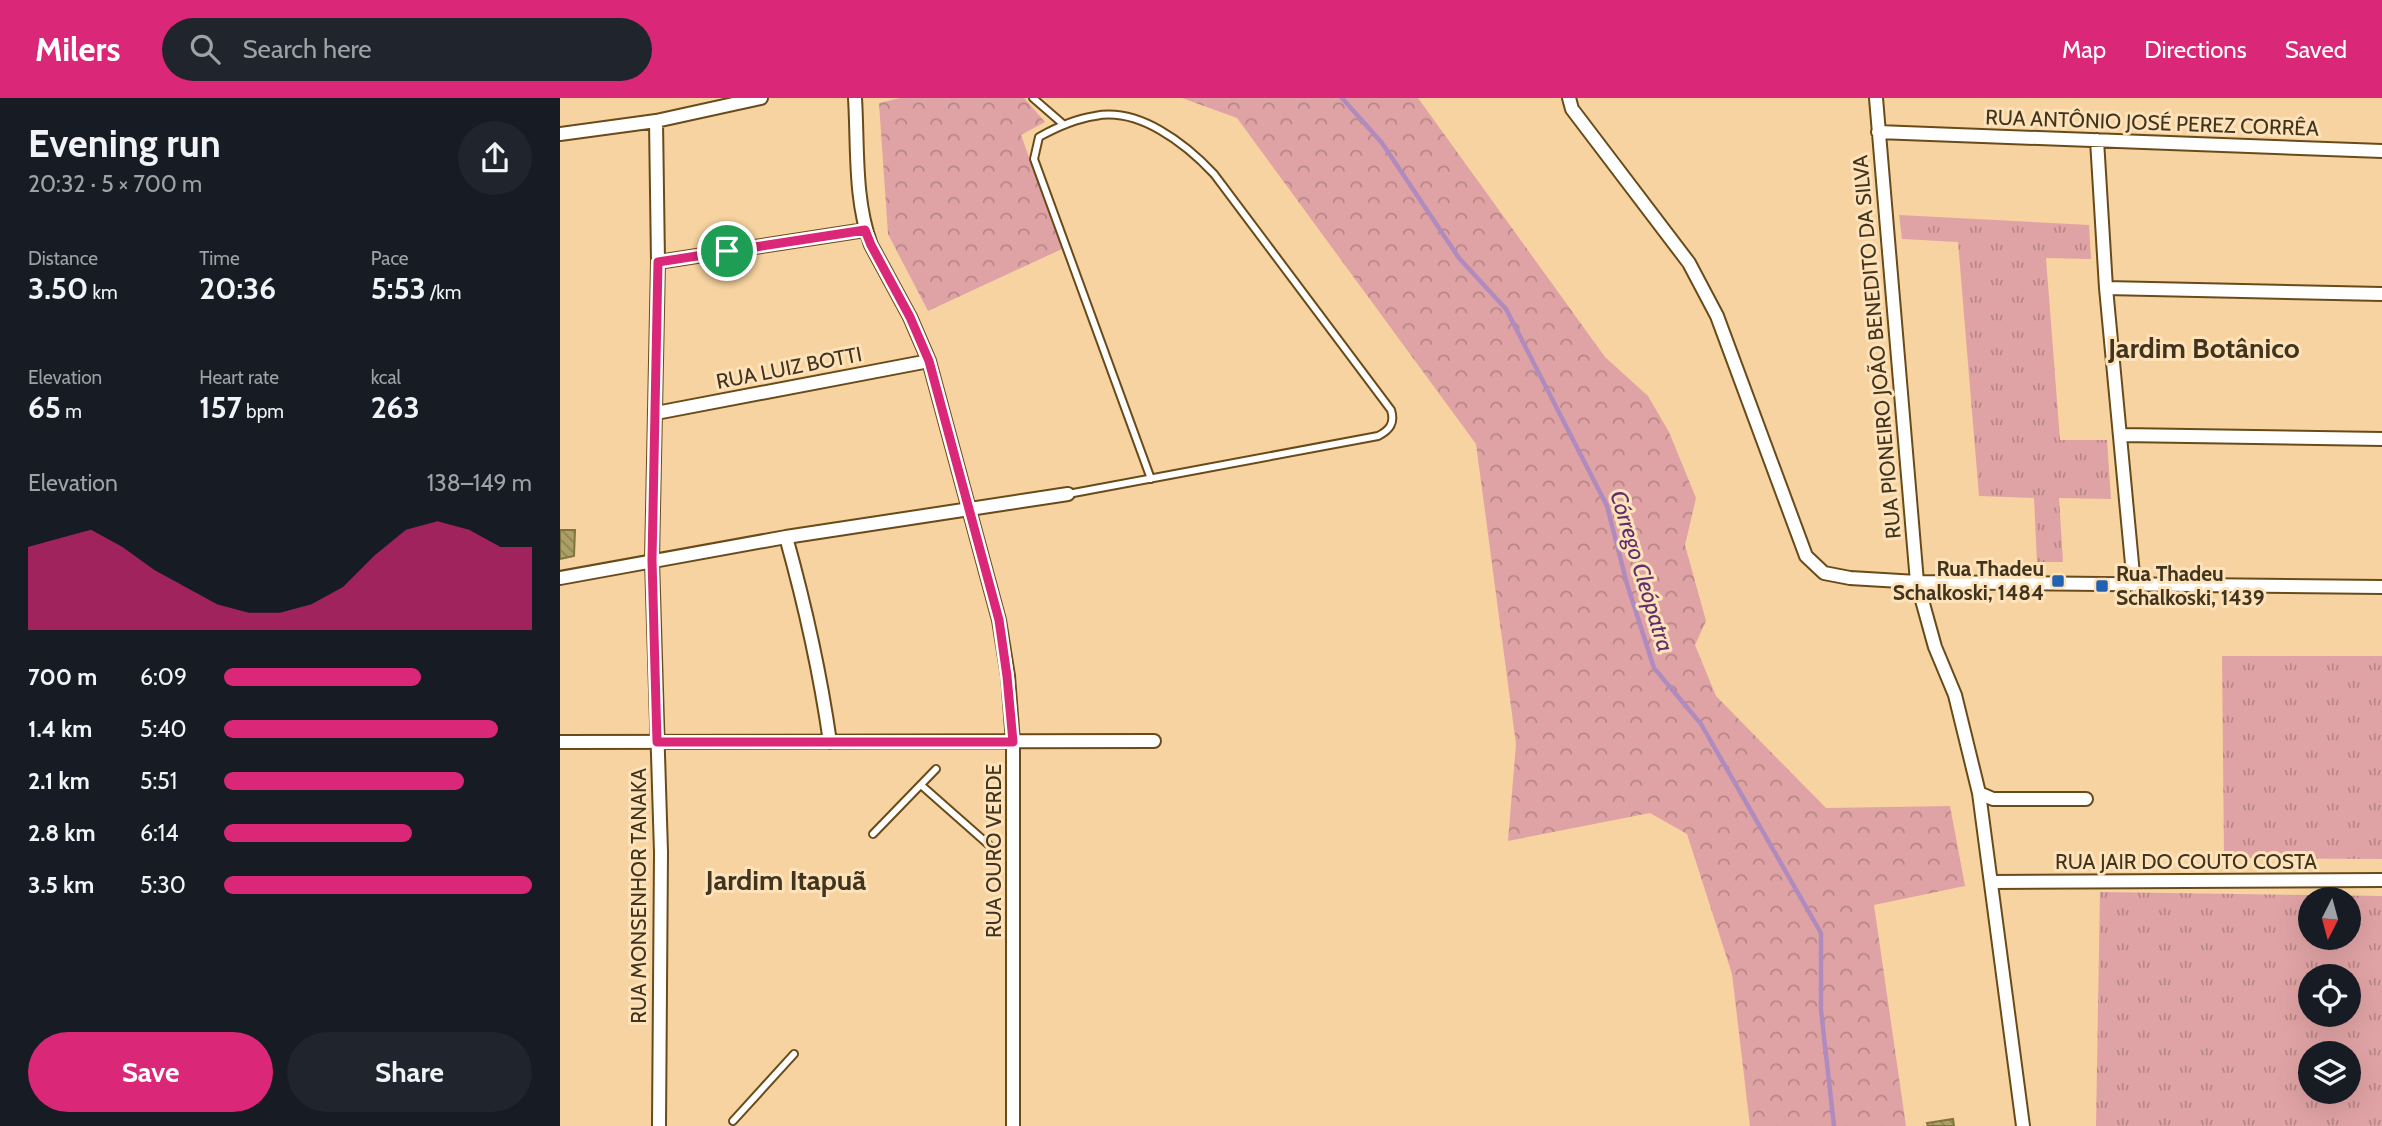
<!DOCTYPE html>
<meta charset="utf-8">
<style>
:root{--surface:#171b24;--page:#20242c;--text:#f1f3f6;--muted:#9ea1a6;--accent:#db2777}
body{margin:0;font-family:Cabin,sans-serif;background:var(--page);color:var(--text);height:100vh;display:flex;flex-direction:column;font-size:26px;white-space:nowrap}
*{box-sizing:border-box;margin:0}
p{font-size:23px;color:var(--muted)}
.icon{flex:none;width:38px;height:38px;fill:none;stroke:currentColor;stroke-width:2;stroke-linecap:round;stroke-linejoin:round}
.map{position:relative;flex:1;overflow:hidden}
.details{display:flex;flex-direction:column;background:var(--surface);width:560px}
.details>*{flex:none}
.needle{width:46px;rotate:186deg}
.controls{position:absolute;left:1738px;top:789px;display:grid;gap:14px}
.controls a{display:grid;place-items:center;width:63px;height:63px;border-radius:50%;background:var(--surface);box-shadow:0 7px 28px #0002;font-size:35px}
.pin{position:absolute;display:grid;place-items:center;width:60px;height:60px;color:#fff;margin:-30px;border:4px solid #fff;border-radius:50%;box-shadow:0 2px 7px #0007}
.round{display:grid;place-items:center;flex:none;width:74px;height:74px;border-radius:37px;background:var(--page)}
.overview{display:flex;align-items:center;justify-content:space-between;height:119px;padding:0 28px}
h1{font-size:38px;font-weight:700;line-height:52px}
.figures{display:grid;grid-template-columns:repeat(3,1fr);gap:10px;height:119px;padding:7px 28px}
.figures div{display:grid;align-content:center}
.figures b{font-size:30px;font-weight:700}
.figures small{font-size:19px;font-weight:400}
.figures p{font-size:19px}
.chart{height:196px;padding:14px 28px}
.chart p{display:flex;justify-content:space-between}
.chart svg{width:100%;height:126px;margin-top:7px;fill:var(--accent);opacity:.7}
.button{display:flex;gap:14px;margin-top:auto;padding:14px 28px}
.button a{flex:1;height:80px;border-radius:42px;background:var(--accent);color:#fff;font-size:28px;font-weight:700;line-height:80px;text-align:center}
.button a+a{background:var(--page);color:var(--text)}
ul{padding:0 28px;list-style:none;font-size:23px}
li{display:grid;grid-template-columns:112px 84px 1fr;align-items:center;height:52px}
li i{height:18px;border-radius:9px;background:var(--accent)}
header{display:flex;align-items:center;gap:42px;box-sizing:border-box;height:98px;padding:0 35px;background:var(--accent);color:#fff}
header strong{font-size:33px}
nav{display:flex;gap:38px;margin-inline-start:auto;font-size:24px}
.search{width:490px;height:63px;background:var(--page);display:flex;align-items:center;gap:18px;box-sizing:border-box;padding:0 24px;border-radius:38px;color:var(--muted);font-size:26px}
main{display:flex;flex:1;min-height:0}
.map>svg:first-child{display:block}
.grass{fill:url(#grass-tufts);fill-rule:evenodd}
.forest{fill:url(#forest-crowns)}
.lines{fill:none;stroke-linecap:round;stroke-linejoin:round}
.stream{stroke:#b08bbe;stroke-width:4.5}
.building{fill:url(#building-back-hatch);stroke:#81743d;stroke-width:2}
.service-casing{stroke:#694b19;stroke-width:10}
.minor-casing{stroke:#694b19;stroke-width:16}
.service{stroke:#fff;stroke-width:6}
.minor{stroke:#fff;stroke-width:12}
.route-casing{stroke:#fff;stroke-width:14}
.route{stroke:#db2777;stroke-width:9}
.poi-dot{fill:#2361b3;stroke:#fee2b9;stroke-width:2.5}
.labels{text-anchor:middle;stroke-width:6;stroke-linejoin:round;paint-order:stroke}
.street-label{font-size:21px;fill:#41341f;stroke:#fee2b9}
.poi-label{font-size:21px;font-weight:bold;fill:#41341f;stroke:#fee2b9;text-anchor:end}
.water-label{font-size:23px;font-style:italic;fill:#5e2f6e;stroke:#fee2b9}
.district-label{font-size:28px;font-weight:bold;fill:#41341f;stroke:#fee2b9}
</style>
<header>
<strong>Milers</strong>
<div class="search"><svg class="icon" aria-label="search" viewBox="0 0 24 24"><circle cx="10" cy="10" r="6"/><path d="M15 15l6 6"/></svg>Search here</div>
<nav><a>Map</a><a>Directions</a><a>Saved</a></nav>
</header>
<main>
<section class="details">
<div class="overview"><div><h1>Evening run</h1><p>20:32 · 5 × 700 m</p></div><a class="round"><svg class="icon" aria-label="share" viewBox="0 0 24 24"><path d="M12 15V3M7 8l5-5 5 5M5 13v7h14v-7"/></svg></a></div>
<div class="figures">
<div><p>Distance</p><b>3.50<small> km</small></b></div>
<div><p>Time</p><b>20:36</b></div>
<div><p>Pace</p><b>5:53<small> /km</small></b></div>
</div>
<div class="figures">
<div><p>Elevation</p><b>65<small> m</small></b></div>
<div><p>Heart rate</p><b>157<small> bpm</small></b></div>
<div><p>kcal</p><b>263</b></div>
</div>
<div class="chart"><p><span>Elevation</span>138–149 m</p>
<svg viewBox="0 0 160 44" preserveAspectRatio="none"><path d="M0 44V15L10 12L20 9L30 15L40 23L50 29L60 35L70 38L80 38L90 35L100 29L110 18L120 9L130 6L140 9L150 15L160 15V44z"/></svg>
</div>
<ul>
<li><b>700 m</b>6:09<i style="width:64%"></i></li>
<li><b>1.4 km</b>5:40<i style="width:89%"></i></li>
<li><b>2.1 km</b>5:51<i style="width:78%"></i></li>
<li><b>2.8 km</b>6:14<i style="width:61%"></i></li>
<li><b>3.5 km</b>5:30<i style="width:100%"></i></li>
</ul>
<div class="button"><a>Save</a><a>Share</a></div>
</section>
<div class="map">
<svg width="1822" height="1028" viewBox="0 0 1822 1028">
<defs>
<pattern id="grass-tufts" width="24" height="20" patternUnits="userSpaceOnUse" patternTransform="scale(1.75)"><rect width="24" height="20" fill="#e0a3a5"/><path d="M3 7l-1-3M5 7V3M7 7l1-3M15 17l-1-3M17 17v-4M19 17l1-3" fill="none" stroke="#b78686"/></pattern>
<pattern id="forest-crowns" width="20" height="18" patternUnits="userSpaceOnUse" patternTransform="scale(1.75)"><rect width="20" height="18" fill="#e0a3a5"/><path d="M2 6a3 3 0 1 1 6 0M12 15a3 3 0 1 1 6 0" fill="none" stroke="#b78686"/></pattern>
<pattern id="building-back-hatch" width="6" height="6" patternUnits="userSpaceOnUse" patternTransform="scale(1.75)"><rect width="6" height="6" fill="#ada067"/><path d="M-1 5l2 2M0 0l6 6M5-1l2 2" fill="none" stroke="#8e8354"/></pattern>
</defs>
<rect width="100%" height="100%" fill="#f6d3a0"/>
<path class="grass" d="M 1339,117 L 1529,127 L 1531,161 L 1486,160 L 1500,342 L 1547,342 L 1551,401 L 1499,400 L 1503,464 L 1477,464 L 1474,400 L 1419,398 L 1398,144 L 1342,141 Z
M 1662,558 L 1822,558 L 1822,761 L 1664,760 Z
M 1540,794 L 1822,798 L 1822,1028 L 1536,1028 ZM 1750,802 L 1788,802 L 1788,840 L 1750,840 ZM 1788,878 L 1788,917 L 1750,917 L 1750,878 ZM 1750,956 L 1788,956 L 1788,994 L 1750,994 Z"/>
<path class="forest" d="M 340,0 L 464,0 L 485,24 L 461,37 L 502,151 L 368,213 L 328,136 L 319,5 Z
M 622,0 L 858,0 L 1045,259 L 1088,298 L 1109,334 L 1136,400 L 1125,447 L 1146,523 L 1135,547 L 1156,598 L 1266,710 L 1390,708 L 1405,788 L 1314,807 L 1346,1028 L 1190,1028 L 1172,876 L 1127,736 L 1090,715 L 948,743 L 956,646 L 916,346 L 677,20 Z"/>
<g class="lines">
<path class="stream" d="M 782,0 L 822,45 L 899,160 L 946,211 L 1047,408 L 1067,486 L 1094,570 L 1141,626 L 1261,835 L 1261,912 L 1274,1028"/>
</g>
<path class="building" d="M 0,432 L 15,432 L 14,458 L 0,461 Z
M 1393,1021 L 1394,1028 L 1368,1028 L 1367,1025 Z"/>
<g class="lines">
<g class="service-casing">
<path id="service" d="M 473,0 L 503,26
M 508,396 L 818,338 C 830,332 835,325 831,312 L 654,76 C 626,46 579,9 535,18 C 515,21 497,29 479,39 L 474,61 L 591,381
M 361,687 L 429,747
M 313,736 L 376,671
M 173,1023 L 234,956"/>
</g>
<g class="minor-casing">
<path id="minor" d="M 295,0 C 298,48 294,101 311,147 L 350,219 L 369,263 L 439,522 L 448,578 L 453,644 L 453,1028
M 1009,0 L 1012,11 L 1129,165 L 1157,218 L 1246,458 L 1264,475 L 1290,480 L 1357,484 L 1822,489
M 1316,0 L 1357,484 L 1375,549 L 1395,597 L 1419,695 L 1463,1028
M 96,23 L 98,164 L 92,462 L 101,754 L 99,1028
M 1318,34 L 1822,53
M 0,36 L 96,23 L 201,0
M 1537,42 L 1546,190 L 1574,487
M 98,164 L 305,132
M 1546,190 L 1822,196
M 96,315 L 369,263
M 1562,337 L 1822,341
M 226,439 C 245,507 260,574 270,644
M 0,480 L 226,439 L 508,396
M 0,644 L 594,643
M 1419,695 L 1433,701 L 1526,701
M 1431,784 L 1822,782"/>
</g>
<use href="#service" class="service"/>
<use href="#minor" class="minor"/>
</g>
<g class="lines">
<g class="route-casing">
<path id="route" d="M 305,132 L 311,147 L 350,219 L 369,263 L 439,522 L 447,578 L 453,644 L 97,644 L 92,462 L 98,164 Z"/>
</g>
<use href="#route" class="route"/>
</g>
<g class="poi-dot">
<rect x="1491" y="476" width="14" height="14" rx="3.5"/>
<rect x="1535" y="481" width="14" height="14" rx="3.5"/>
</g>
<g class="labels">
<g class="street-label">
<text transform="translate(1592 25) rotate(2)" y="7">RUA ANTÔNIO JOSÉ PEREZ CORRÊA</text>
<text transform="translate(1317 249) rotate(-95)" y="7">RUA PIONEIRO JOÃO BENEDITO DA SILVA</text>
<text transform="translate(229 270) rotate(-11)" y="7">RUA LUIZ BOTTI</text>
<text transform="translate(434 753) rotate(-90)" y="7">RUA OURO VERDE</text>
<text x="1626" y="771">RUA JAIR DO COUTO COSTA</text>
<text transform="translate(79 798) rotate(-90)" y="7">RUA MONSENHOR TANAKA</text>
</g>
<g class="poi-label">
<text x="1484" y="478">Rua Thadeu<tspan x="1484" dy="24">Schalkoski, 1484</tspan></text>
<text x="1556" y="483" text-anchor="start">Rua Thadeu<tspan x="1556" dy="24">Schalkoski, 1439</tspan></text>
</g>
<g class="water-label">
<text transform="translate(1082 473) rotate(73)" y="8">Córrego Cleópatra</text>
</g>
<g class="district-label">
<text x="1644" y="260">Jardim Botânico</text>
<text x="226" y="792">Jardim Itapuã</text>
</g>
</g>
</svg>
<div class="controls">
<a><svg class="needle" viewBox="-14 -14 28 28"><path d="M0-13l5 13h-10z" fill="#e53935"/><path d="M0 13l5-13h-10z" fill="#9ea1a6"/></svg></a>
<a><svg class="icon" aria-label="locate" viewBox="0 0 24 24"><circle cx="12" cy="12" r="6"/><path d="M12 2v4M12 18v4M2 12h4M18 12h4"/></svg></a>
<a><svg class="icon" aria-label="layers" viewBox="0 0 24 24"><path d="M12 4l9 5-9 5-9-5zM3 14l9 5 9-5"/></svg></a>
</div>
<div class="pin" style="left:167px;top:153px;background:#1e9e55"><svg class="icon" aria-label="arrive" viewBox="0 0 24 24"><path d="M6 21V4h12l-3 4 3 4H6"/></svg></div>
</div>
</main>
